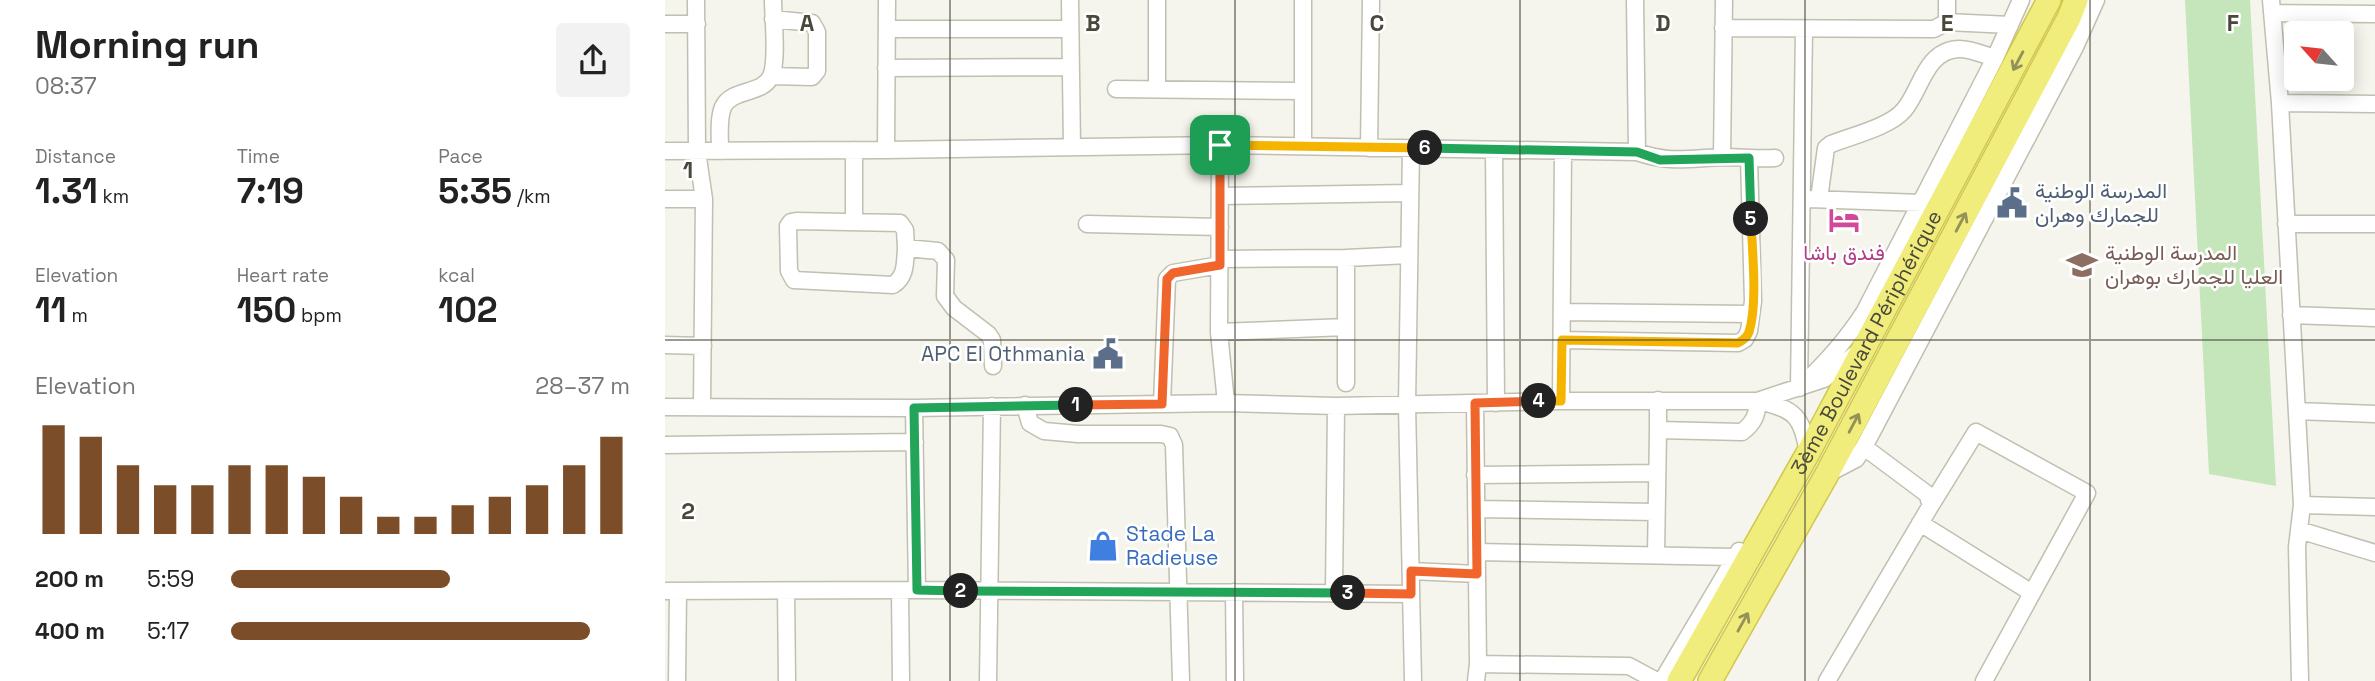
<!DOCTYPE html>
<meta charset="utf-8">
<style>
:root{--surface:#fff;--page:#f2f2f2;--text:#222;--muted:#767676;--accent:#7b4d29}
body{margin:0;font-family:"Space Grotesk",Vazirmatn,sans-serif;background:var(--page);color:var(--text);height:100vh;display:flex;flex-direction:column;font-size:26px;white-space:nowrap}
*{box-sizing:border-box;margin:0}
p{font-size:23px;color:var(--muted)}
.icon{flex:none;width:38px;height:38px;fill:none;stroke:currentColor;stroke-width:2;stroke-linecap:round;stroke-linejoin:round}
.map{position:relative;flex:1;overflow:hidden}
.side{display:flex;flex-direction:column;background:var(--surface);width:665px}
.side>*{flex:none}
.needle{width:46px;rotate:297deg}
.tools{position:absolute;left:1619px;top:21px;display:grid;gap:14px}
.tools a{display:grid;place-items:center;width:70px;height:70px;border-radius:7px;background:var(--surface);box-shadow:0 4px 18px #0003;font-size:35px}
.pin{position:absolute;display:grid;place-items:center;width:60px;height:60px;color:#fff;margin:-30px;border-radius:14px;box-shadow:0 4px 10px #0006}
.km{position:absolute;width:35px;height:35px;margin:-18px;border-radius:50%;background:#222;color:#fff;font-size:19px;line-height:35px;text-align:center}
.round{display:grid;place-items:center;flex:none;width:74px;height:74px;border-radius:7px;background:var(--page)}
.head{display:flex;align-items:center;justify-content:space-between;height:119px;padding:0 35px}
h1{font-size:38px;font-weight:800;line-height:52px}
.stats{display:grid;grid-template-columns:repeat(3,1fr);gap:10px;height:119px;padding:7px 35px}
.stats div{display:grid;align-content:center}
.stats b{font-size:35px;font-weight:800}
.stats small{font-size:19px;font-weight:400}
.stats p{font-size:19px}
.chart{height:196px;padding:14px 35px}
.chart p{display:flex;justify-content:space-between}
.chart svg{width:100%;height:126px;margin-top:7px;stroke:var(--accent);stroke-width:6}
ul{padding:0 35px;list-style:none;font-size:23px}
li{display:grid;grid-template-columns:112px 84px 1fr;align-items:center;height:52px}
li i{height:18px;border-radius:9px;background:var(--accent)}
main{display:flex;flex:1;min-height:0}
.map>svg:first-child{display:block}
.green{fill:#c5e5ba}
.lines{fill:none;stroke-linecap:round;stroke-linejoin:round}
.minor-casing{stroke:#c0bfb0;stroke-width:19}
.highway-casing{stroke:#d1c74b;stroke-width:26}
.minor{stroke:#fff;stroke-width:16}
.highway{stroke:#f1ed7c;stroke-width:23}
.oneway{stroke:#959258}
.split-1-casing{stroke:#fff;stroke-width:14}
.split-2-casing{stroke:#fff;stroke-width:14}
.split-3-casing{stroke:#fff;stroke-width:14}
.split-4-casing{stroke:#fff;stroke-width:14}
.split-5-casing{stroke:#fff;stroke-width:14}
.split-6-casing{stroke:#fff;stroke-width:14}
.split-7-casing{stroke:#fff;stroke-width:14}
.split-1{stroke:#f0652b;stroke-width:9}
.split-2{stroke:#22a559;stroke-width:9}
.split-3{stroke:#22a559;stroke-width:9}
.split-4{stroke:#f0652b;stroke-width:9}
.split-5{stroke:#f5b400;stroke-width:9}
.split-6{stroke:#22a559;stroke-width:9}
.split-7{stroke:#f5b400;stroke-width:9}
.grid{fill:none;stroke:#49483b;stroke-width:2;stroke-opacity:0.55}
.labels{text-anchor:middle;stroke-width:5;stroke-linejoin:round;paint-order:stroke}
.service-label{font-size:21px;fill:#4e5e75;stroke:#fff;text-anchor:start}
.hotel-label{font-size:21px;fill:#b23c85;stroke:#fff}
.education-label{font-size:21px;fill:#785e54;stroke:#fff;text-anchor:start}
.street-label{font-size:21px;fill:#49483b;stroke:#fff}
.shop-label{font-size:21px;fill:#366cbe;stroke:#fff;text-anchor:start}
.grid-label{font-size:23px;text-anchor:middle;font-weight:bold;fill:#49483b;stroke:#fff;stroke-width:5;stroke-linejoin:round;paint-order:stroke}
</style>
<main>
<section class="side">
<div class="head"><div><h1>Morning run</h1><p>08:37</p></div><a class="round"><svg class="icon" aria-label="share" viewBox="0 0 24 24"><path d="M12 15V3M7 8l5-5 5 5M5 13v7h14v-7"/></svg></a></div>
<div class="stats">
<div><p>Distance</p><b>1.31<small> km</small></b></div>
<div><p>Time</p><b>7:19</b></div>
<div><p>Pace</p><b>5:35<small> /km</small></b></div>
</div>
<div class="stats">
<div><p>Elevation</p><b>11<small> m</small></b></div>
<div><p>Heart rate</p><b>150<small> bpm</small></b></div>
<div><p>kcal</p><b>102</b></div>
</div>
<div class="chart"><p><span>Elevation</span>28–37 m</p>
<svg viewBox="0 0 160 44" preserveAspectRatio="none"><path d="M5 44V6M15 44V10M25 44V20M35 44V27M45 44V27M55 44V20M65 44V20M75 44V24M85 44V31M95 44V38M105 44V38M115 44V34M125 44V31M135 44V27M145 44V20M155 44V10"/></svg>
</div>
<ul>
<li><b>200 m</b>5:59<i style="width:55%"></i></li>
<li><b>400 m</b>5:17<i style="width:90%"></i></li>
</ul>
</section>
<div class="map">
<svg width="1710" height="681" viewBox="0 0 1710 681">
<rect width="100%" height="100%" fill="#f5f5ed"/>
<path class="green" d="M 1520,0 L 1585,0 L 1611,486 L 1544,474 Z"/>
<g class="lines">
<g class="minor-casing">
<path id="minor" d="M 31,0 L 32,151 L 39,199 L 37,406
M 405,0 L 407,147
M 492,0 L 492,89
M 638,0 L 638,146
M 970,0 L 972,152
M 1282,0 L 1282,22 L 1345,25
M 1606,0 L 1615,103 L 1637,505 L 1632,547 L 1635,681
M 1607,13 L 1710,14
M 0,24 L 32,24
M 1058,28 L 1269,29 L 1282,22
M 222,29 L 405,29
M 221,68 L 406,67
M 106,76 L 147,77 L 152,71 L 152,32 L 147,23 L 108,19
M 451,89 L 638,91
M 1615,103 L 1710,104
M 555,145 L 554,332 L 561,403
M 704,148 L 706,0
M 746,148 L 742,405 L 748,681
M 221,150 L 222,0
M 829,150 L 831,403
M 0,151 L 221,150 L 555,145 L 972,152 C 1006,164 1025,158 1060,157 C 1076,157 1093,159 1110,158
M 55,151 C 55,138 53,119 58,107 C 67,88 98,95 106,76 C 113,61 108,18 108,0
M 1057,157 L 1059,0
M 555,196 L 745,193
M 0,199 L 39,199
M 1144,199 L 1257,203
M 1154,199 L 1161,148 L 1166,144 C 1186,136 1225,127 1239,110 C 1256,90 1260,51 1293,49 C 1304,48 1319,55 1330,58
M 189,222 L 189,150
M 422,224 L 555,227
M 1621,224 L 1710,224
M 241,248 L 240,230 L 235,223 L 131,221 L 126,222 L 123,226 L 124,271 L 129,280 L 228,285 C 241,277 240,263 241,248 L 273,251 L 281,260 L 280,296 L 289,308 L 323,334 L 327,340 L 328,366
M 681,258 L 744,255
M 554,259 L 681,258 L 681,383
M 897,312 L 1086,314
M 1626,315 L 1710,318
M 554,332 L 681,327
M 897,340 L 1073,343 L 1080,339 L 1084,331 L 1088,301 L 1084,158
M 0,345 L 38,346
M 1134,388 C 1160,364 1181,341 1200,311 L 1330,58 L 1356,0
M 1134,388 L 1139,29
M 993,400 L 993,430 L 1077,432 C 1089,423 1092,415 1093,401
M 1095,400 L 1159,379 L 1193,352
M 896,401 L 898,151
M 497,404 L 502,279 L 508,273 L 555,265
M 360,405 L 365,423 L 379,431 L 413,434 L 496,434 L 505,436 L 509,445 L 516,681
M 0,407 L 249,408 L 561,403 L 671,406 L 896,401 L 1093,401 C 1130,409 1137,416 1143,453
M 249,408 L 252,590
M 1632,411 L 1710,414
M 0,445 L 250,442
M 1162,474 L 1191,459 L 1199,447 L 1410,47 L 1431,0
M 810,475 L 991,473
M 1266,505 L 1311,432 L 1422,493 L 1319,681
M 1637,505 L 1710,507
M 811,509 L 991,512
M 1255,523 L 1367,593
M 1634,530 L 1710,553
M 812,552 L 1070,557
M 991,555 L 993,430
M 746,571 L 812,574 L 810,403
M 0,591 L 252,590 L 746,594
M 121,591 L 122,681
M 235,591 L 236,681
M 569,592 L 570,681
M 669,593 L 671,406
M 813,664 L 964,666 L 992,681
M 12,681 L 13,591
M 323,681 L 327,406
M 811,681 L 813,664 L 812,574
M 997,681 L 1074,551
M 1162,681 L 1266,505 L 1262,494 L 1199,447"/>
</g>
<g class="highway-casing">
<g id="highway">
<path id="s1" d="M 1014,681 L 1143,453 L 1384,0"/>
<path d="M 1045,681 L 1162,474 L 1404,18 L 1411,0"/>
</g>
</g>
<use href="#minor" class="minor"/>
<use href="#highway" class="highway"/>
</g>
<defs><path id="oneway-shaft" d="M-6 0H5M1.5-3L5.5 0L1.5 3" fill="none" stroke-width="1.6" stroke-linecap="round" stroke-linejoin="round" transform="scale(1.75)"/></defs>
<g class="oneway">
<use href="#oneway-shaft" transform="translate(1353 61) rotate(118)"/>
<use href="#oneway-shaft" transform="translate(1296 222) rotate(-62)"/>
<use href="#oneway-shaft" transform="translate(1189 423) rotate(-62)"/>
<use href="#oneway-shaft" transform="translate(1078 622) rotate(-61)"/>
</g>
<g class="lines">
<g class="split-1-casing">
<path id="split-1" d="M 411,405 L 497,404 L 502,279 L 508,273 L 555,265 L 555,145"/>
</g>
<g class="split-2-casing">
<path id="split-2" d="M 296,591 L 252,590 L 249,408 L 411,405"/>
</g>
<g class="split-3-casing">
<path id="split-3" d="M 296,591 L 683,593"/>
</g>
<g class="split-4-casing">
<path id="split-4" d="M 683,593 L 746,594 L 746,571 L 812,574 L 810,403 L 874,401"/>
</g>
<g class="split-5-casing">
<path id="split-5" d="M 874,401 L 896,401 L 897,340 L 1073,343 C 1078,340 1082,338 1084,332 C 1093,303 1087,250 1086,219"/>
</g>
<g class="split-6-casing">
<path id="split-6" d="M 760,148 L 972,152 L 995,160 L 1084,158 L 1086,219"/>
</g>
<g class="split-7-casing">
<path id="split-7" d="M 555,145 L 760,148"/>
</g>
<use href="#split-1" class="split-1"/>
<use href="#split-2" class="split-2"/>
<use href="#split-3" class="split-3"/>
<use href="#split-4" class="split-4"/>
<use href="#split-5" class="split-5"/>
<use href="#split-6" class="split-6"/>
<use href="#split-7" class="split-7"/>
</g>
<path class="grid" d="M 285,0 L 285,681M 570,0 L 570,681M 855,0 L 855,681M 1140,0 L 1140,681M 1425,0 L 1425,681M 0,340 L 1710,340"/>
<defs>
<g id="civic-bare" transform="scale(2.415)"><path d="M-.6-6.5H3V-4.5H.6V-3L4-1V1h2V6H-6V1h2V-1L-.6-3ZM-1.2 2.5V6h2.4V2.5Z" fill="#5c6f8a" stroke="#fff" stroke-width="2.5" paint-order="stroke"/></g>
<g id="hotel-bare" transform="scale(2.415)"><path d="M-6-4.5h1.5V1H6V5H4.5V3h-9V5H-6ZM-4 0a1.8 1.8 0 1 1 3.6 0ZM.5 0V-2.5h3Q6-2.5 6 0Z" fill="#d1479c" stroke="#fff" stroke-width="2.5" paint-order="stroke"/></g>
<g id="university-bare" transform="scale(2.415)"><path d="M0-5L7-2L0 1L-7-2ZM-4 1L0 2.5L4 1V4Q0 6-4 4Z" fill="#8d6e63" stroke="#fff" stroke-width="2.5" paint-order="stroke"/></g>
<g id="shop-bare" transform="scale(2.415)"><path d="M-5-2.5h2.3a2.7 3.5 0 0 1 5.4 0H5L5.5 6h-11ZM-1.5-2.5h3a1.5 2.3 0 0 0-3 0Z" fill="#3f7fe0" stroke="#fff" stroke-width="2.5" paint-order="stroke"/></g>
</defs>
<g fill-rule="evenodd">
<use href="#civic-bare" x="1347" y="203"/>
<use href="#hotel-bare" x="1179" y="220"/>
<use href="#university-bare" x="1417" y="265"/>
<use href="#civic-bare" x="443" y="354"/>
<use href="#shop-bare" x="438" y="546"/>
</g>
<g class="labels">
<g class="service-label">
<text x="1370" y="198">المدرسة الوطنية<tspan x="1370" dy="24">للجمارك وهران</tspan></text>
<text x="420" y="361" text-anchor="end">APC El Othmania</text>
</g>
<g class="hotel-label">
<text x="1179" y="260">فندق باشا</text>
</g>
<g class="education-label">
<text x="1440" y="260">المدرسة الوطنية<tspan x="1440" dy="24">العليا للجمارك بوهران</tspan></text>
</g>
<g class="street-label">
<text dy="7" stroke="none"><textPath href="#s1" startOffset="387">3ème Boulevard Périphérique</textPath></text>
</g>
<g class="shop-label">
<text x="461" y="541">Stade La<tspan x="461" dy="24">Radieuse</tspan></text>
</g>
</g>
<g class="grid-label">
<text x="142" y="31">A</text>
<text x="428" y="31">B</text>
<text x="712" y="31">C</text>
<text x="998" y="31">D</text>
<text x="1282" y="31">E</text>
<text x="1568" y="31">F</text>
<text x="23" y="178">1</text>
<text x="23" y="519">2</text>
</g>
</svg>
<div class="tools">
<a><svg class="needle" viewBox="-14 -14 28 28"><path d="M0-13l5 13h-10z" fill="#e53935"/><path d="M0 13l5-13h-10z" fill="#767676"/></svg></a>
</div>
<div class="pin" style="left:555px;top:145px;background:#1e9e55"><svg class="icon" aria-label="arrive" viewBox="0 0 24 24"><path d="M6 21V4h12l-3 4 3 4H6"/></svg></div>
<b class="km" style="left:411px;top:405px">1</b>
<b class="km" style="left:296px;top:591px">2</b>
<b class="km" style="left:683px;top:593px">3</b>
<b class="km" style="left:874px;top:401px">4</b>
<b class="km" style="left:1086px;top:219px">5</b>
<b class="km" style="left:760px;top:148px">6</b>
</div>
</main>
